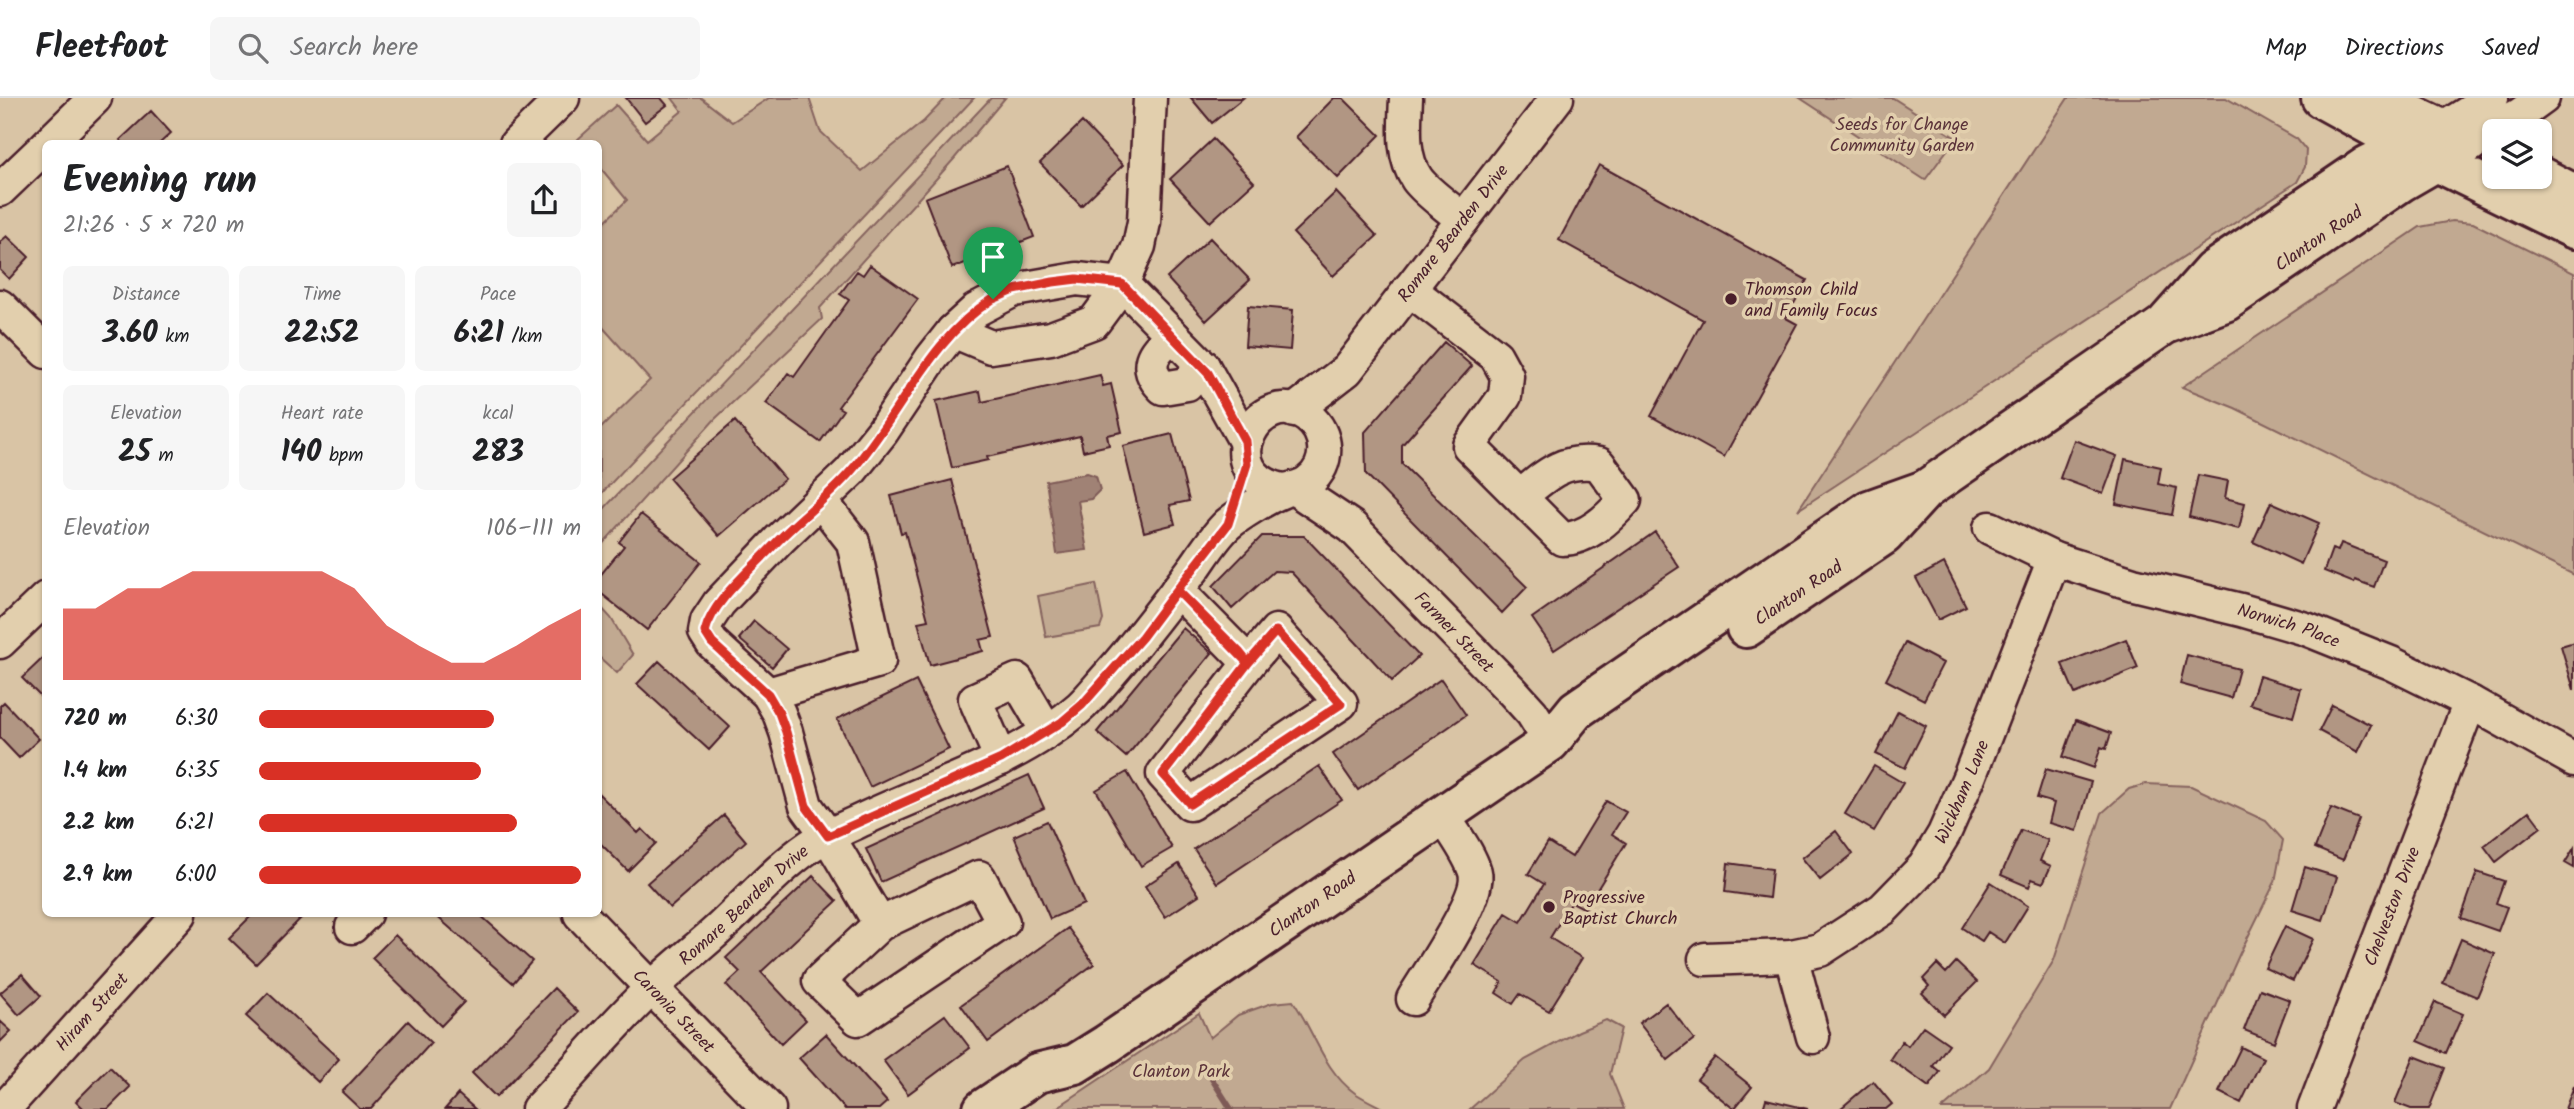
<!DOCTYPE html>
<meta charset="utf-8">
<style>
:root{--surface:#fff;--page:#f6f6f6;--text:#202124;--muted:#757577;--line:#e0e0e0;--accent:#d93025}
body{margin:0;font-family:Kalam,sans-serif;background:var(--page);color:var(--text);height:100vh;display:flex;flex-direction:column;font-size:26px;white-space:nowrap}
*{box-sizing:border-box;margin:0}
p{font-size:23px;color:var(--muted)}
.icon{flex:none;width:38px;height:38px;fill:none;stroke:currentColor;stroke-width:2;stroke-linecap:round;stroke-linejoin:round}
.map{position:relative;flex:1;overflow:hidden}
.details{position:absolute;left:42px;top:42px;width:560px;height:777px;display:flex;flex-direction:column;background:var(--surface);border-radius:10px;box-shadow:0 2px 5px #0004}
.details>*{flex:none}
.fabs{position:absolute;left:2482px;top:21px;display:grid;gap:14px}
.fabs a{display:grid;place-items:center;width:70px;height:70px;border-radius:10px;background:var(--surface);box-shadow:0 2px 5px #0004;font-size:35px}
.pin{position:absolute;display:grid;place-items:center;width:60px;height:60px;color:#fff;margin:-72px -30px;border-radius:50% 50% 50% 0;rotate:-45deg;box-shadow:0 0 7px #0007}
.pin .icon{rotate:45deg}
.round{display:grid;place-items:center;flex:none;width:74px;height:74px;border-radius:10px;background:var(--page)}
.overview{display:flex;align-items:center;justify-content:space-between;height:119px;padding:0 21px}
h1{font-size:38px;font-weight:700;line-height:52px}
.figures{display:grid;grid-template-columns:repeat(3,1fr);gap:10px;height:119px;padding:7px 21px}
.figures div{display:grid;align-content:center;border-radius:10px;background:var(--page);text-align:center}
.figures b{font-size:30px;font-weight:700}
.figures small{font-size:19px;font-weight:400}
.figures p{font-size:19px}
.chart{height:196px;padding:14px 21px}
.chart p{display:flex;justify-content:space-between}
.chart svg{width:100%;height:126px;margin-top:7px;fill:var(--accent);opacity:.7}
ul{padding:0 21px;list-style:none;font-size:23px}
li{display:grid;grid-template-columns:112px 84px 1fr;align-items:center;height:52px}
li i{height:18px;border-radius:9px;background:var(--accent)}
header{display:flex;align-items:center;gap:42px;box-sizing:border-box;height:98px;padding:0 35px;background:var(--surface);border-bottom:2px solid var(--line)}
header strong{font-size:33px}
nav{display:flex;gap:38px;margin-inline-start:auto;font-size:24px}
.search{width:490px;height:63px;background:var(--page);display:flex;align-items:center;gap:18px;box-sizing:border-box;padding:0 24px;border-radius:10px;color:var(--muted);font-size:26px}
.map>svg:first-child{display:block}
.green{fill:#c1a991;stroke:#86645e;stroke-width:2}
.water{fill:#a08275;stroke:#7e5a57;stroke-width:2}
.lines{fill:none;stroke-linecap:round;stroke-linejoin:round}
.stream{stroke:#7e5a57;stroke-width:6}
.building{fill:#b19683;stroke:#4a1f2b;stroke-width:2}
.minor-casing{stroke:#4a1f2b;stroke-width:37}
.major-casing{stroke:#4a1f2b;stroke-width:44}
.minor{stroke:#e2cfad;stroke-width:32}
.major{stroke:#e2cfad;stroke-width:38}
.route-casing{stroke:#fff;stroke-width:14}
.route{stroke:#d93025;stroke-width:9}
.poi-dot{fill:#4a1f2b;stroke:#e2cfad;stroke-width:2.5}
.labels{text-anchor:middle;stroke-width:7;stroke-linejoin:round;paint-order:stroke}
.park-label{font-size:18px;fill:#5c343a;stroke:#e2cfad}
.street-label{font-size:18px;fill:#4a1f2b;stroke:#e2cfad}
.poi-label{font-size:18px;fill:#4a1f2b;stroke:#e2cfad;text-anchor:start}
</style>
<header>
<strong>Fleetfoot</strong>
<div class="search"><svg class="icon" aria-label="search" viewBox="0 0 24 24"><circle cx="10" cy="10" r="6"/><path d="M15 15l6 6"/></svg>Search here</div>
<nav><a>Map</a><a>Directions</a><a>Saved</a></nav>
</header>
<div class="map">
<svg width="2574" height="1011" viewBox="0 0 2574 1011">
<rect width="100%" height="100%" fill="#d9c4a5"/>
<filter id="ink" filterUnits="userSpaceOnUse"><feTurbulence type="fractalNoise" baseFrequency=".0143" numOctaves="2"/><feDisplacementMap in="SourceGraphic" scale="14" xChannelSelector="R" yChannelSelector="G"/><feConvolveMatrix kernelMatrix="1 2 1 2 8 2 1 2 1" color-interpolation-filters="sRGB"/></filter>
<g filter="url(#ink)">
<path class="green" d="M 672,0 L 701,0 L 732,24 L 769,0 L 809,0 L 820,33 L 862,73 L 924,23 L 946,0 L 974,0 L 599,398 L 599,332 L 650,282 L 599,225 L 599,129 L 627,102 L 599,68 L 598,46 L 580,45 L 577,42 L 616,7 L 647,42 L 682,13 Z
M 991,0 L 1005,0 L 954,61 L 820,210 L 822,221 L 715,321 L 599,450 L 599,416 Z
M 1800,0 L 1893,0 L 1956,40 L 1925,82 Z
M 2068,0 L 2226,0 L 2297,41 L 2306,52 L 2305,69 L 2297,84 L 1798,412 Z
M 2452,123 L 2473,125 L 2574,175 L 2574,477 L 2235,310 L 2182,289 L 2420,129 Z
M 1096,486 L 1103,522 L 1100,530 L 1046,539 L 1038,498 Z
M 599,507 L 611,520 L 633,557 L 617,575 L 599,559 Z
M 2146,686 L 2191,688 L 2266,723 L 2283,742 L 2275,784 L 2240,855 L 2170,1011 L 1942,1011 L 1989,970 L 2054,862 L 2102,715 L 2129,691 Z
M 1293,903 C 1314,933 1324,973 1355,995 C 1364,1001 1375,1006 1384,1011 L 1055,1011 L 1199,915 L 1210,940 L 1238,917 L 1272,905 Z
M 1606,922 L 1621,930 L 1610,976 L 1624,1011 L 1470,1011 L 1525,962 L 1579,933 Z"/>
<path class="water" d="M 1087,375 L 1096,378 L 1100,392 L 1091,401 L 1078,403 L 1087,452 L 1057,456 L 1046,383 Z"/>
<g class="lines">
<path class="stream" d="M 1203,967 L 1231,1011"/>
</g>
<path class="building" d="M 626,0 L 661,0 L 667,7 L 645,24 Z
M 1191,0 L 1243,0 L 1212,25 Z
M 1334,0 L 1343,0 L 1380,37 L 1338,80 L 1296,39 Z
M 151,13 L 171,35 L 159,46 L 124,46 L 120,42 Z
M 1082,24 L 1123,67 L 1081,108 L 1040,65 Z
M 1213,41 L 1254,84 L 1210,124 L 1170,81 Z
M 1599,67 L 1807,182 L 1786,220 L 1797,226 L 1724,359 L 1651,318 L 1703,222 L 1559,142 Z
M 1007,68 L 1034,139 L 952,170 L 925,100 Z
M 1336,94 L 1377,138 L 1333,178 L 1293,135 Z
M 7,138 L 29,159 L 9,181 L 0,172 L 0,144 Z
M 1210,140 L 1250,182 L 1206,223 L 1167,180 Z
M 870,167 L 918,201 L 838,309 L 843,312 L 820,344 L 766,305 L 788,275 L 794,279 L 849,202 L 840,196 L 857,173 L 863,177 Z
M 1248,208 L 1293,212 L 1290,252 L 1245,248 Z
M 1444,244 L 1472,268 L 1402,347 L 1402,366 L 1527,489 L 1502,515 L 1366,376 L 1365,334 Z
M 1100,277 L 1103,288 L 1111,286 L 1122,334 L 1107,337 L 1109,347 L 1083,353 L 1080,338 L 987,359 L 988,362 L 952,370 L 936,303 L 980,293 L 982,304 Z
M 735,323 L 785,381 L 719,438 L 669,380 Z
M 1172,336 L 1189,403 L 1170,407 L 1175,426 L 1144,434 L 1123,348 Z
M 2074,342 L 2117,358 L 2103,396 L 2060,380 Z
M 2125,361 L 2161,369 L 2158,386 L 2177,390 L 2172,417 L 2116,406 Z
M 2198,377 L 2228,383 L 2225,400 L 2245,405 L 2239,431 L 2189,419 Z
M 952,382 L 993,539 L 980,542 L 983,553 L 930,567 L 918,524 L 928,522 L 905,434 L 901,435 L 891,398 Z
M 2271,404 L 2319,425 L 2301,466 L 2253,444 Z
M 641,416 L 701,464 L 647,532 L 598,493 L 598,480 L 624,448 L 619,444 Z
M 1655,434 L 1679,469 L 1554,552 L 1532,520 Z
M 1262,438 L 1304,438 L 1419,558 L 1392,583 L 1291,474 L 1274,473 L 1232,511 L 1213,488 Z
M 2341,445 L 2384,462 L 2374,489 L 2355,482 L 2354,485 L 2324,473 L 2332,451 L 2338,453 Z
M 1944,465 L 1966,508 L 1938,522 L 1916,480 Z
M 754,523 L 787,551 L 772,569 L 739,541 Z
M 1183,530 L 1212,555 L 1126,659 L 1097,634 Z
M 2126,541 L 2138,570 L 2075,596 L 2062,566 Z
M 2574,544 L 2574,592 L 2561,548 Z
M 1905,545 L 1943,565 L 1924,602 L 1886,582 Z
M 2187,557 L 2239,571 L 2231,600 L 2180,586 Z
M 43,560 L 46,563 L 46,604 L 22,580 Z
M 659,563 L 730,629 L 709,652 L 637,586 Z
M 2259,578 L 2301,591 L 2293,619 L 2250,606 Z
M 1441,581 L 1466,617 L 1358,692 L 1333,656 Z
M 916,583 L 949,651 L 870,689 L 837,621 Z
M 4,604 L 39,641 L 19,660 L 0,640 L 0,608 Z
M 2332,607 L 2371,627 L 2358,654 L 2319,633 Z
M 1898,613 L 1926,628 L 1905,670 L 1876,656 Z
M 2076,622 L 2111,635 L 2106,651 L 2101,649 L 2094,670 L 2063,659 Z
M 1319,668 L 1342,702 L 1217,785 L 1194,751 Z
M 1874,668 L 1903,685 L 1874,733 L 1845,716 Z
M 2046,671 L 2091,684 L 2077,733 L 2049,725 L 2054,705 L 2037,700 Z
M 1127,674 L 1172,750 L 1141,768 L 1096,692 Z
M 1029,677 L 1044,710 L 881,784 L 866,751 Z
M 598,695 L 638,735 L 642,731 L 656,745 L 628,773 L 598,743 Z
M 1606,703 L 1626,714 L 1612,736 L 1626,745 L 1585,811 L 1572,804 L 1550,840 L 1582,860 L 1549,913 L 1520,896 L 1513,906 L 1496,895 L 1502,884 L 1474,867 L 1506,815 L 1521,824 L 1544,786 L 1528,776 L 1548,744 L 1572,759 Z
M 2331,710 L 2359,721 L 2343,762 L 2315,750 Z
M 2529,713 L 2541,729 L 2496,764 L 2484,748 Z
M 724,717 L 746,743 L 670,810 L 647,785 Z
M 1047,723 L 1084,806 L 1050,821 L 1014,738 Z
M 2021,732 L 2048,742 L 2040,763 L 2051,768 L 2043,785 L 2032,781 L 2029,789 L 2001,777 Z
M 1836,733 L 1853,756 L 1820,782 L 1802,760 Z
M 2574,750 L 2574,770 L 2565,765 Z
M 1728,765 L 1772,771 L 1769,800 L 1725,794 Z
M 1179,766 L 1199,797 L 1165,819 L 1145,788 Z
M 2305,769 L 2337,779 L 2323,822 L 2292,812 Z
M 2477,774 L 2504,783 L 2496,805 L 2507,809 L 2498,833 L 2461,820 Z
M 813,778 L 837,803 L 761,874 L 806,922 L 781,946 L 726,887 L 740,874 L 726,860 Z
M 1991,784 L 2028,808 L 2005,845 L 1988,834 L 1982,843 L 1962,830 Z
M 253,816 L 305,816 L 256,866 L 229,840 Z
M 434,816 L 479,816 L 532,863 L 513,885 Z
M 2285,828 L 2313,841 L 2293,883 L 2265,870 Z
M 1068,830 L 1094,866 L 988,944 L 961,907 Z
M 395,837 L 464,904 L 441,928 L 372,860 Z
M 2461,841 L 2495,856 L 2477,899 L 2443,885 Z
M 1956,864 L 1977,884 L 1944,917 L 1922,895 L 1929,888 L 1923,881 L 1937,866 L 1946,875 Z
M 22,876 L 41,898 L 19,917 L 0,895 Z
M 554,890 L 578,914 L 496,999 L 472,975 Z
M 2260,891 L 2290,902 L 2274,944 L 2244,932 Z
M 268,895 L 339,961 L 318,984 L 246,918 Z
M 2435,904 L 2463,916 L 2446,955 L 2418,943 Z
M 1666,905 L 1694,941 L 1668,962 L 1639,925 Z
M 945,917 L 970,950 L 908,996 L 883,962 Z
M 0,923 L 11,933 L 0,944 Z
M 408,923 L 431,945 L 371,1011 L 360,1011 L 342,994 Z
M 1923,928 L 1949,946 L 1933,968 L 1940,974 L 1929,989 L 1890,961 L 1902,943 L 1908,948 Z
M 826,936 L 887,1004 L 879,1011 L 845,1011 L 799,960 Z
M 2241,949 L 2263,960 L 2241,1005 L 2219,994 Z
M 2414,958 L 2445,970 L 2429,1011 L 2411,1011 L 2395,1005 Z
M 1715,959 L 1752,989 L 1734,1011 L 1697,981 Z
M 110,969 L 130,989 L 108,1011 L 84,1011 L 76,1003 Z
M 1873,983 L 1892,1006 L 1886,1011 L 1840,1011 Z
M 2574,988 L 2574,1011 L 2565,1011 Z
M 458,996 L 475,1011 L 445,1011 Z
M 1766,1001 L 1808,1011 L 1763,1011 Z"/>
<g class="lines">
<g class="minor-casing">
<g id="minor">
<path d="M 1406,0 C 1405,26 1401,58 1417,81 C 1427,95 1450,110 1463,122"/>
<path d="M 2442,31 L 2492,0"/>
<path d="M 2470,44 L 2521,16 L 2543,0"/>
<path d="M 48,46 L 95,0"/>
<path d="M 516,46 L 563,0"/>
<path d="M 0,92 L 46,48"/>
<path d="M 1409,191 L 1496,258 L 1507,278 L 1505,298 L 1469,348 L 1562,441 C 1587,441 1608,421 1625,402 L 1599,366 C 1563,360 1546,377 1520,399"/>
<path d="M 0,208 L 46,254"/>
<path d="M 953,233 L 991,249 L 1051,240 L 1094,224 L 1122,186 L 1139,148 L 1144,124 L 1150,0"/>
<path d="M 1173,238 C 1152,253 1142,269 1163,290 L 1187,286 L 1203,268"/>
<path id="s1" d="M 1294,313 L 1347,272 L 1557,0"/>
<path id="s2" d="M 1295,391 L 1352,429 L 1513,594 L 1532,615 L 1550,644"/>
<path id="s3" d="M 1990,430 L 2054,461 L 2133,486 L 2241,512 L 2306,531 L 2391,565 L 2470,604 L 2574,662"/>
<path d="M 1177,492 L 1249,565"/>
<path d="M 1276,533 L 1341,605 L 1190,706 L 1163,676 L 1249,565 Z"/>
<path d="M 0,544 L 46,500"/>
<path d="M 768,596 L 879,563 L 853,444 L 821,403"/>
<path d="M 1001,661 L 975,601 L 1017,582 L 1047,633"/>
<path d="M 979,779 L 1003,824 L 858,921 L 819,883 L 880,826 Z"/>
<path id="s4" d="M 580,816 L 769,1011"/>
<path d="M 880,826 L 828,738 L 806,708 L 786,634 L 779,615 L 768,596 L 712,545 L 705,534 L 707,523 L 719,505 L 780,441 L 850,374 L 882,334 L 931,261 L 953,233 L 976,212 L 1014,192 L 1077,181 L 1122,186 L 1203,268 L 1245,343"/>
<path d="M 352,829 L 365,816"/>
<path d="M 1791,858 L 1813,939"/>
<path id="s5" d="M 1705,861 L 1791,858 L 1820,852 L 1883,811 L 1924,769 L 1944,736 L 1970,677 L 2054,461"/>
<path d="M 1413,901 C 1427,877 1482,799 1475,774 C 1469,754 1453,735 1443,717"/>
<path id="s6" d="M 4,1011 L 180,816"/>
<path id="s7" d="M 538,1011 C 577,971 612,927 653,889 C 675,867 700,849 723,827 C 751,801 778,770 810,748 C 827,737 847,729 866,720 C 938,686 1019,663 1080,609 C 1090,600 1099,588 1109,577 C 1139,543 1166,507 1194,470 C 1204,456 1215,438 1228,426 C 1240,416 1266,400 1281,394 C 1290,389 1300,391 1309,383 C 1330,367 1329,335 1308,319 C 1258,283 1209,377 1283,392"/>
<path id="s8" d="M 2314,1011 L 2470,604"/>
</g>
</g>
<g class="major-casing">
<g id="major">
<path d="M 2321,0 L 2435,63 L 2574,131"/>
<path d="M 2376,0 L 2459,39"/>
<path d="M 2539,78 L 2574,96"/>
<path id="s9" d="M 2169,225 L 2225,204 L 2401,84 L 2470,44"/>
<path id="s10" d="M 1746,530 L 1884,437 L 1925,392 L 2164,227 L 2212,173 L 2368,67 L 2442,31"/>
<path id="s11" d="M 983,1011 L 1037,975 L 1075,966 L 1107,946 L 1550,644 L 1576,612 L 1869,412 L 1925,392"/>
</g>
</g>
<use href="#minor" class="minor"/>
<use href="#major" class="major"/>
</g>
</g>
<g class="lines" filter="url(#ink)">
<g class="route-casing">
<path id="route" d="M 993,201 C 929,241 900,317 851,373 C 828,400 798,421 774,447 C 752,471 712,503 705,534 L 712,545 L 768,596 L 779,615 L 786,634 L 806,708 L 828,738 L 1001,661 L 1062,624 L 1082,607 L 1142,539 L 1177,492 L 1248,565 L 1276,533 L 1341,606 L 1190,706 L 1163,676 L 1248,565 L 1240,555 L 1177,492 L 1228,426 L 1247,366 L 1245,343 L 1208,275 L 1122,186 L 1077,181 L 1053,184 L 1014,192 L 993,201"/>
</g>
<use href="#route" class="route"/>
</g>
<g class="poi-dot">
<circle cx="1731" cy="201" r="7"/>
<circle cx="1549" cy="809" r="7"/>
</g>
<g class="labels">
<g class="park-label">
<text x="1902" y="32">Seeds for Change<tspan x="1902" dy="21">Community Garden</tspan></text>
<text x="1181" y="979">Clanton Park</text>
</g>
<g class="street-label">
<text dy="6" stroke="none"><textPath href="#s1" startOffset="240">Romare Bearden Drive</textPath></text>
<text dy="6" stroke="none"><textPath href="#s9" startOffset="173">Clanton Road</textPath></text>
<text dy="6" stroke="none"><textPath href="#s10" startOffset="63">Clanton Road</textPath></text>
<text dy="6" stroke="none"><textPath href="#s3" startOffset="315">Norwich Place</textPath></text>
<text dy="6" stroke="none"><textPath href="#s2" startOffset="215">Farmer Street</textPath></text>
<text dy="6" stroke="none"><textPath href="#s5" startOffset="334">Wickham Lane</textPath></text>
<text dy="6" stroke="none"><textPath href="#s11" startOffset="390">Clanton Road</textPath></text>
<text dy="6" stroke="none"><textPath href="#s8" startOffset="217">Chelveston Drive</textPath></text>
<text dy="6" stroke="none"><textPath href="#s7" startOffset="290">Romare Bearden Drive</textPath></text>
<text dy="6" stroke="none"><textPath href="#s4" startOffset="135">Caronia Street</textPath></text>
<text dy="6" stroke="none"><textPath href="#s6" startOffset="131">Hiram Street</textPath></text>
</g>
<g class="poi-label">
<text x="1745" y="197">Thomson Child<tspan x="1745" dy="21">and Family Focus</tspan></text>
<text x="1563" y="805">Progressive<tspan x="1563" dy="21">Baptist Church</tspan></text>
</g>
</g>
</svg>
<div class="fabs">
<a><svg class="icon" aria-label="layers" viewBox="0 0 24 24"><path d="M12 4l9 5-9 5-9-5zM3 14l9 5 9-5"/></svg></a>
</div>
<div class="pin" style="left:993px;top:201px;background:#1e9e55"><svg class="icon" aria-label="arrive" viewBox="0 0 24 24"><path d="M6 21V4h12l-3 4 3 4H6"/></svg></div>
<section class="details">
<div class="overview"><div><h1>Evening run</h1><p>21:26 · 5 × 720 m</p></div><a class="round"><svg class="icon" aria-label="share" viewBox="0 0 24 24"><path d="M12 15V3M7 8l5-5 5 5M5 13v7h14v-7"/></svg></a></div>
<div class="figures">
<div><p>Distance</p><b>3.60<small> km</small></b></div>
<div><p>Time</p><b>22:52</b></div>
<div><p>Pace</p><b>6:21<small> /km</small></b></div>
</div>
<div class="figures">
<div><p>Elevation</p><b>25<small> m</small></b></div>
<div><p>Heart rate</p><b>140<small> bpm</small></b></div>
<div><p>kcal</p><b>283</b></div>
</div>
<div class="chart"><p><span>Elevation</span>106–111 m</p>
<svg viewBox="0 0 160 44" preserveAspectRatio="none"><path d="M0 44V19L10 19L20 12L30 12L40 6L50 6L60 6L70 6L80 6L90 12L100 25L110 32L120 38L130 38L140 32L150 25L160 19V44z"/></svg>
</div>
<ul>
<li><b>720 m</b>6:30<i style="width:73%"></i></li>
<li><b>1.4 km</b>6:35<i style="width:69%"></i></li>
<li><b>2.2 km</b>6:21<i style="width:80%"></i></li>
<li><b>2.9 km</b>6:00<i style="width:100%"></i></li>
</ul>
</section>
</div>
